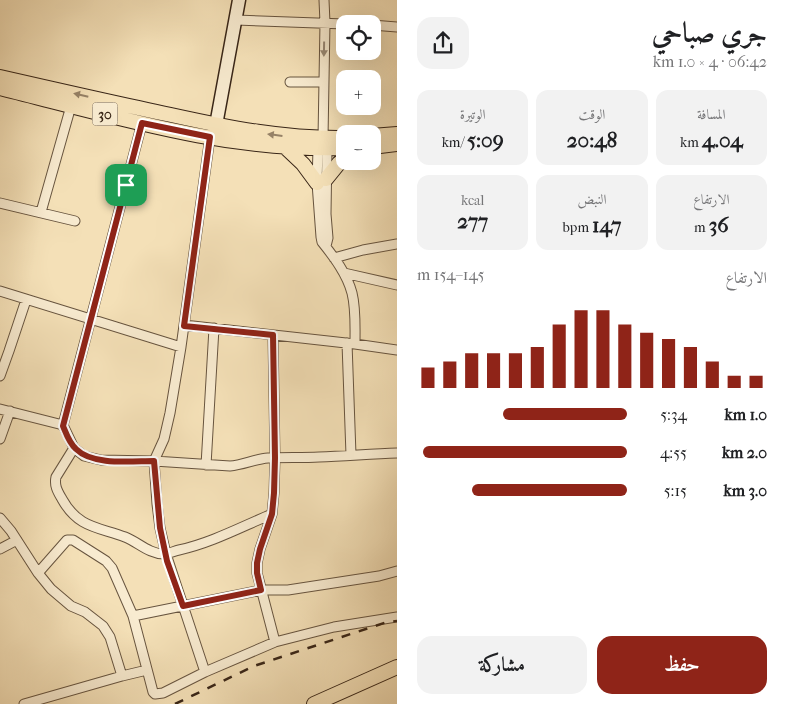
<!DOCTYPE html>
<html lang="ar">
<meta charset="utf-8">
<style>
:root{--surface:#fff;--page:#f2f2f2;--text:#202124;--muted:#757577;--accent:#8f2418}
body{margin:0;font-family:"IM FELL French Canon",Amiri,serif;background:var(--page);color:var(--text);direction:rtl;height:100vh;display:flex;flex-direction:column;font-size:19px;white-space:nowrap}
*{box-sizing:border-box;margin:0}
p{font-size:16px;color:var(--muted)}
.icon{flex:none;width:28px;height:28px;fill:none;stroke:currentColor;stroke-width:2;stroke-linecap:round;stroke-linejoin:round}
.map{position:relative;flex:1;overflow:hidden;direction:ltr}
.side{display:flex;flex-direction:column;background:var(--surface);width:390px}
.side>*{flex:none}
.buttons{position:absolute;left:336px;top:15px;display:grid;gap:10px}
.buttons a{display:grid;place-items:center;width:45px;height:45px;border-radius:10px;background:var(--surface);box-shadow:0 5px 20px #0002;font-size:25px}
.pin{position:absolute;display:grid;place-items:center;width:42px;height:42px;color:#fff;margin:-21px;border-radius:10px;box-shadow:0 2px 8px #0006}
.round{display:grid;place-items:center;flex:none;width:52px;height:52px;border-radius:15px;background:var(--page)}
.overview{display:flex;align-items:center;justify-content:space-between;height:85px;padding:0 20px}
h1{font-size:28px;font-weight:700;line-height:38px}
.figures{display:grid;grid-template-columns:repeat(3,1fr);gap:8px;height:85px;padding:5px 20px}
.figures div{display:grid;align-content:center;border-radius:12px;background:var(--page);text-align:center}
.figures b{font-size:21px;font-weight:700}
.figures small{font-size:14px;font-weight:400}
.figures p{font-size:14px}
.chart{height:140px;padding:10px 20px}
.chart p{display:flex;justify-content:space-between}
.chart svg{width:100%;height:90px;margin-top:5px;stroke:var(--accent);stroke-width:6}
.action{display:flex;gap:10px;margin-top:auto;padding:10px 20px}
.action a{flex:1;height:58px;border-radius:15px;background:var(--accent);color:#fff;font-size:20px;font-weight:700;line-height:58px;text-align:center}
.action a+a{background:var(--page);color:var(--text)}
ul{padding:0 20px;list-style:none;font-size:16px}
li{display:grid;grid-template-columns:80px 60px 1fr;align-items:center;height:38px}
li i{height:12px;border-radius:6px;background:var(--accent)}
main{display:flex;flex:1;min-height:0}
.map>svg:first-child{display:block}
.lines{fill:none;stroke-linecap:round;stroke-linejoin:round}
.street-casing{stroke:#67543f;stroke-width:11}
.secondary-casing{stroke:#382517;stroke-width:15}
.primary-casing{stroke:#382517;stroke-width:16}
.street{stroke:#f8ebd0;stroke-width:9}
.secondary{stroke:#f8ebd0;stroke-width:12}
.primary{stroke:#f4e0b7;stroke-width:14}
.rail{stroke:#382517;stroke-width:2.5;stroke-dasharray:9 9;stroke-linecap:butt}
.oneway{fill:#988874}
.oneway2{fill:#968267}
.route-casing{stroke:#fff;stroke-width:10}
.route{stroke:#8f2418;stroke-width:6}
.labels{text-anchor:middle;stroke-width:4;stroke-linejoin:round;paint-order:stroke}
.shield{fill:#f8ebd0;stroke:#72604e;stroke-width:1}
.shield-label{font-size:14px;font-weight:bold;fill:#382517}
</style>
<main>
<section class="side">
<div class="overview"><div><h1>جري صباحي</h1><p>06:42 · 4 × 1.0 km</p></div><a class="round"><svg class="icon" aria-label="share" viewBox="0 0 24 24"><path d="M12 15V3M7 8l5-5 5 5M5 13v7h14v-7"/></svg></a></div>
<div class="figures">
<div><p>المسافة</p><b>4.04<small> km</small></b></div>
<div><p>الوقت</p><b>20:48</b></div>
<div><p>الوتيرة</p><b>5:09<small> /km</small></b></div>
</div>
<div class="figures">
<div><p>الارتفاع</p><b>36<small> m</small></b></div>
<div><p>النبض</p><b>147<small> bpm</small></b></div>
<div><p>kcal</p><b>277</b></div>
</div>
<div class="chart"><p><span>الارتفاع</span>145–154 m</p>
<svg viewBox="0 0 160 44" preserveAspectRatio="none"><path d="M5 44V34M15 44V31M25 44V27M35 44V27M45 44V27M55 44V24M65 44V13M75 44V6M85 44V6M95 44V13M105 44V17M115 44V20M125 44V24M135 44V31M145 44V38M155 44V38"/></svg>
</div>
<ul>
<li><b>1.0 km</b>5:34<i style="width:59%"></i></li>
<li><b>2.0 km</b>4:55<i style="width:97%"></i></li>
<li><b>3.0 km</b>5:15<i style="width:74%"></i></li>
</ul>
<div class="action"><a>حفظ</a><a>مشاركة</a></div>
</section>
<div class="map">
<svg width="397" height="704" viewBox="0 0 397 704">
<rect width="100%" height="100%" fill="#f4e0b7"/>
<filter id="stains"><feTurbulence type="fractalNoise" baseFrequency=".004" numOctaves="4"/><feColorMatrix values="0 0 0 0 .2 0 0 0 0 .09 0 0 0 0 .02 0 0 0 .5 -.17"/></filter>
<radialGradient id="worn" r=".72"><stop offset=".6" stop-color="#630" stop-opacity="0"/><stop offset="1" stop-color="#630" stop-opacity=".3"/></radialGradient>
<g class="lines">
<g class="street-casing">
<path id="street" d="M 324,0 L 325,23 L 323,138 L 326,143 L 327,149 L 326,214 L 328,238 L 326,246
M 236,20 L 345,24
M 372,25 L 397,27
M 290,82 L 324,82
M 319,143 L 318,149 L 317,183 L 321,237 L 322,242 C 334,257 347,274 352,293 C 356,309 355,327 355,344
M 0,203 L 75,221
M 41,212 L 71,106
M 334,258 L 363,250 L 397,244
M 344,273 L 397,285
M 0,291 L 181,347
M 184,325 L 355,344 L 397,350
M 273,335 L 275,458 L 274,493 L 272,514 L 260,549 L 257,563 L 257,573 L 275,642
M 347,343 L 351,455
M 0,376 L 9,351 L 26,300
M 0,409 L 63,425 L 74,448 L 84,456 L 101,460 L 154,461 L 230,466 C 243,465 255,459 268,458 C 285,457 302,458 319,457 C 345,456 371,454 397,453
M 63,425 L 142,123
M 0,439 L 10,411
M 74,448 L 56,477 C 54,486 58,492 62,499 C 78,528 98,527 125,537 C 138,542 149,554 164,554 C 169,554 174,551 179,550 C 211,543 241,527 272,514
M 206,465 L 214,328
M 0,518 L 11,531 L 38,573 L 51,589 L 71,606 L 85,612 L 103,626 L 110,637 L 122,676
M 0,549 L 17,540
M 38,573 L 67,540 L 73,540 L 106,561 L 112,568 L 133,616 L 153,692 L 155,694 L 163,693 L 205,672 L 275,642 L 334,627 L 397,617
M 133,616 L 261,590 L 288,590 L 379,576 L 397,571
M 205,672 L 166,554 L 160,528 L 157,504 L 154,461 L 164,439 L 170,413 L 181,347 L 210,137
M 24,704 L 122,676 L 147,670"/>
</g>
<g class="secondary-casing">
<path id="secondary" d="M 216,125 L 239,0"/>
</g>
<g class="primary-casing">
<path id="primary" d="M 0,77 C 57,90 114,103 171,115 C 230,128 285,139 345,138
M 0,88 C 113,116 228,152 345,148
M 372,136 L 397,134
M 285,147 L 303,164 L 317,183
M 372,147 L 397,144
M 326,179 L 339,163 L 345,159
M 314,704 L 397,667"/>
</g>
<use href="#street" class="street"/>
<use href="#secondary" class="secondary"/>
<use href="#primary" class="primary"/>
<path class="rail" d="M 175,704 L 254,666 L 387,622 L 397,621"/>
</g>
<defs><path id="oneway-solid" d="M-6-.8H1V-3.2L6.5 0L1 3.2V.8H-6Z" transform="scale(1.25)"/></defs>
<use class="oneway" href="#oneway-solid" transform="translate(324 49) rotate(91)"/>
<g class="oneway2">
<use href="#oneway-solid" transform="translate(81 95) rotate(-167)"/>
<use href="#oneway-solid" transform="translate(275 135) rotate(-173)"/>
</g>
<g class="lines">
<g class="route-casing">
<path id="route" d="M 142,123 L 210,137 L 184,326 L 273,335 L 275,458 L 274,493 L 272,514 L 260,549 L 257,563 L 257,573 L 261,590 L 183,606 L 167,561 L 160,528 L 154,461 C 132,461 93,466 76,449 C 69,443 66,433 63,426 Z"/>
</g>
<use href="#route" class="route"/>
</g>
<g class="labels">
<rect class="shield" x="92.5" y="102.5" width="25" height="23" rx="4"/>
<g class="shield-label">
<text x="105" y="119">30</text>
</g>
</g>
<rect width="100%" height="100%" filter="url(#stains)"/>
<rect width="100%" height="100%" fill="url(#worn)"/>
</svg>
<div class="buttons">
<a><svg class="icon" aria-label="locate" viewBox="0 0 24 24"><circle cx="12" cy="12" r="6"/><path d="M12 2v4M12 18v4M2 12h4M18 12h4"/></svg></a>
<a>+</a>
<a>−</a>
</div>
<div class="pin" style="left:126px;top:185px;background:#1e9e55"><svg class="icon" aria-label="arrive" viewBox="0 0 24 24"><path d="M6 21V4h12l-3 4 3 4H6"/></svg></div>
</div>
</main>
